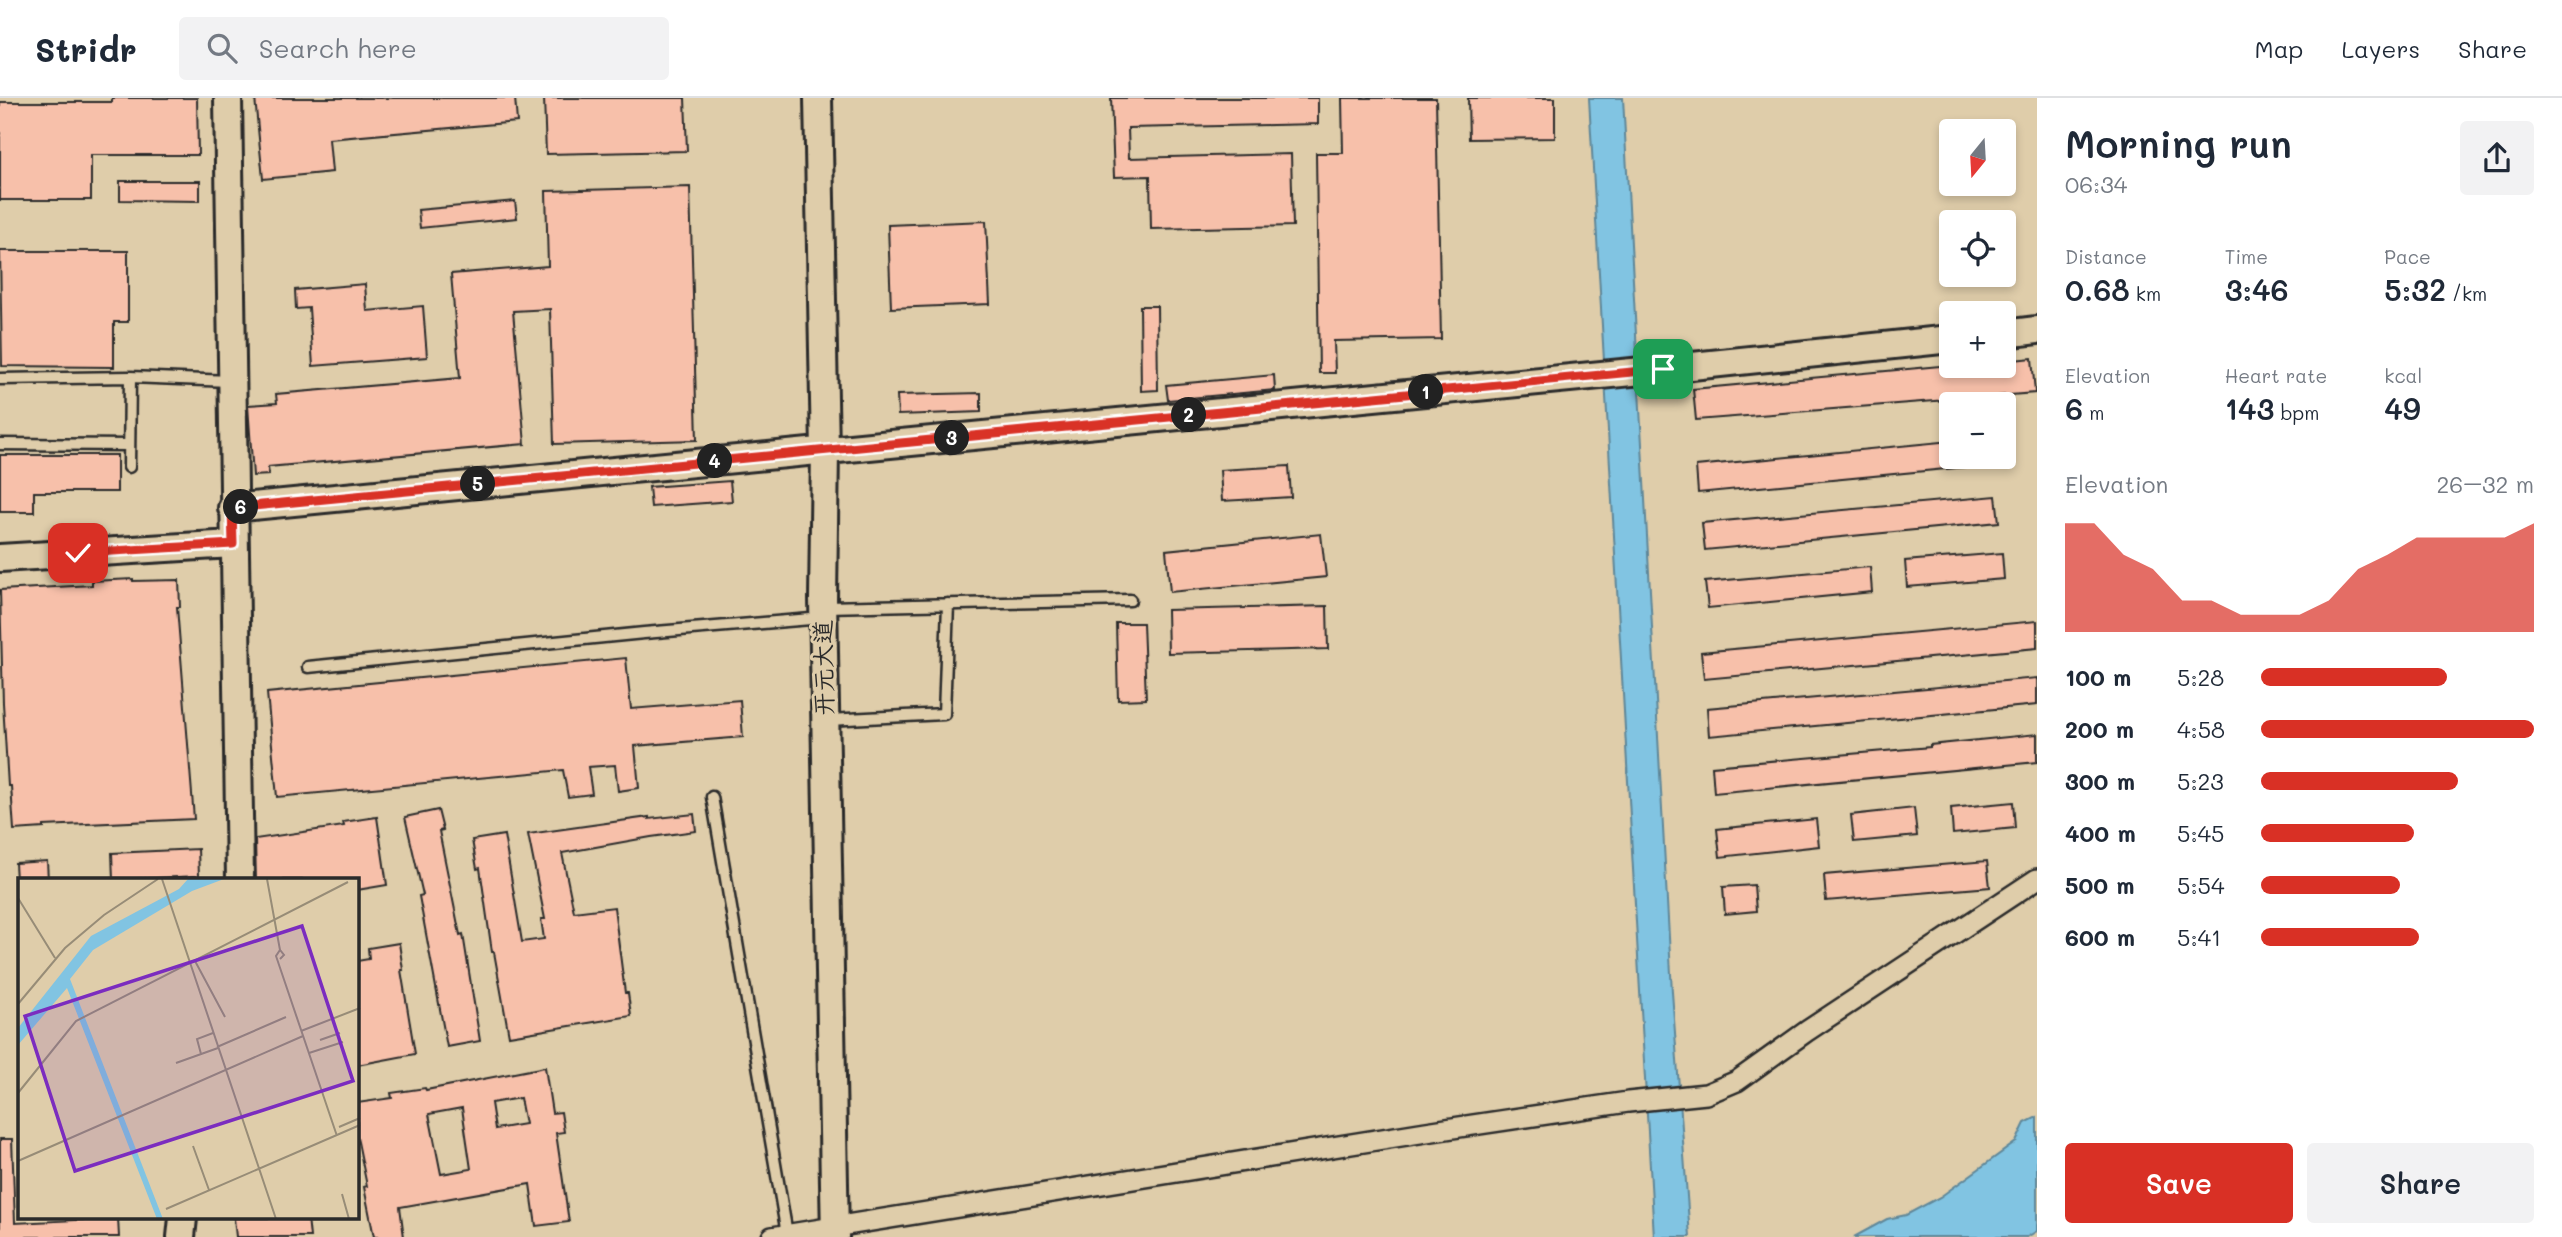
<!DOCTYPE html>
<meta charset="utf-8">
<style>
:root{--surface:#fff;--page:#f2f2f3;--text:#1f2937;--muted:#747a83;--line:#e0e1e3;--accent:#d93025}
body{margin:0;font-family:Mali,"LXGW WenKai TC",sans-serif;background:var(--page);color:var(--text);height:100vh;display:flex;flex-direction:column;font-size:26px;white-space:nowrap}
*{box-sizing:border-box;margin:0}
p{font-size:23px;color:var(--muted)}
.icon{flex:none;width:38px;height:38px;fill:none;stroke:currentColor;stroke-width:2;stroke-linecap:round;stroke-linejoin:round}
.map{position:relative;flex:1;overflow:hidden}
.panel{display:flex;flex-direction:column;background:var(--surface);width:525px}
.panel>*{flex:none}
.needle{width:46px;rotate:198deg}
.controls{position:absolute;left:1939px;top:21px;display:grid;gap:14px}
.controls a{display:grid;place-items:center;width:77px;height:77px;border-radius:7px;background:var(--surface);box-shadow:0 4px 10px #0003;font-size:35px}
.pin{position:absolute;display:grid;place-items:center;width:60px;height:60px;color:#fff;margin:-30px;border-radius:14px;box-shadow:0 4px 10px #0006}
.km{position:absolute;width:35px;height:35px;margin:-18px;border-radius:50%;background:#222;color:#fff;font-size:19px;line-height:35px;text-align:center}
.round{display:grid;place-items:center;flex:none;width:74px;height:74px;border-radius:7px;background:var(--page)}
.headline{display:flex;align-items:center;justify-content:space-between;height:119px;padding:0 28px}
h1{font-size:38px;font-weight:600;line-height:52px}
.metrics{display:grid;grid-template-columns:repeat(3,1fr);gap:10px;height:119px;padding:7px 28px}
.metrics div{display:grid;align-content:center}
.metrics b{font-size:30px;font-weight:600}
.metrics small{font-size:19px;font-weight:400}
.metrics p{font-size:19px}
.chart{height:196px;padding:14px 28px}
.chart p{display:flex;justify-content:space-between}
.chart svg{width:100%;height:126px;margin-top:7px;fill:var(--accent);opacity:.7}
.button{display:flex;gap:14px;margin-top:auto;padding:14px 28px}
.button a{flex:1;height:80px;border-radius:7px;background:var(--accent);color:#fff;font-size:28px;font-weight:600;line-height:80px;text-align:center}
.button a+a{background:var(--page);color:var(--text)}
ul{padding:0 28px;list-style:none;font-size:23px}
li{display:grid;grid-template-columns:112px 84px 1fr;align-items:center;height:52px}
li i{height:18px;border-radius:9px;background:var(--accent)}
header{display:flex;align-items:center;gap:42px;box-sizing:border-box;height:98px;padding:0 35px;background:var(--surface);border-bottom:2px solid var(--line)}
header strong{font-size:33px}
nav{display:flex;gap:38px;margin-inline-start:auto;font-size:24px}
.search{width:490px;height:63px;background:var(--page);display:flex;align-items:center;gap:18px;box-sizing:border-box;padding:0 24px;border-radius:7px;color:var(--muted);font-size:26px}
main{display:flex;flex:1;min-height:0}
.map>svg:first-child{display:block}
.water{fill:#81c4e2;stroke:#5f8799;stroke-width:2}
.building{fill:#f7c0aa;stroke:#2b2b2b;stroke-width:2;fill-rule:evenodd}
.lines{fill:none;stroke-linecap:round;stroke-linejoin:round}
.lane-casing{stroke:#2b2b2b;stroke-width:15}
.street-casing{stroke:#2b2b2b;stroke-width:24}
.secondary-casing{stroke:#2b2b2b;stroke-width:32}
.lane{stroke:#dfcdaa;stroke-width:10}
.street{stroke:#dfcdaa;stroke-width:19}
.secondary{stroke:#dfcdaa;stroke-width:26}
.route-casing{stroke:#fff;stroke-width:14}
.route{stroke:#d93025;stroke-width:9}
.labels{text-anchor:middle;stroke-width:6;stroke-linejoin:round;paint-order:stroke}
.street-label{font-size:24px;fill:#2b2b2b;stroke:#dfcdaa}
.inset-road{fill:none;stroke:#978c77;stroke-width:2}
.view{fill:#7b2cbf;fill-opacity:0.15;stroke:#7b2cbf;stroke-width:3.5}
.inset-edge{fill:none;stroke:#2b2b2b;stroke-width:3.5}
</style>
<header>
<strong>Stridr</strong>
<div class="search"><svg class="icon" aria-label="search" viewBox="0 0 24 24"><circle cx="10" cy="10" r="6"/><path d="M15 15l6 6"/></svg>Search here</div>
<nav><a>Map</a><a>Layers</a><a>Share</a></nav>
</header>
<main>
<div class="map">
<svg width="2037" height="1139" viewBox="0 0 2037 1139">
<rect width="100%" height="100%" fill="#dfcdaa"/>
<filter id="ink" filterUnits="userSpaceOnUse"><feTurbulence type="fractalNoise" baseFrequency=".0143" numOctaves="2"/><feDisplacementMap in="SourceGraphic" scale="14" xChannelSelector="R" yChannelSelector="G"/><feConvolveMatrix kernelMatrix="1 2 1 2 8 2 1 2 1" color-interpolation-filters="sRGB"/></filter>
<g filter="url(#ink)">
<path class="water" d="M 1589,0 L 1623,0 L 1672,894 L 1690,1139 L 1654,1139 Z
M 2037,1019 L 2037,1133 L 2027,1139 L 1854,1139 L 1887,1121 L 1906,1117 L 1940,1099 L 2016,1044 L 2025,1025 Z"/>
<path class="building" d="M 112,0 L 197,0 L 198,57 L 91,57 L 91,102 L 0,102 L 0,4 L 112,4 Z
M 255,0 L 515,0 L 517,24 L 329,41 L 332,74 L 263,81 Z
M 544,0 L 685,0 L 687,53 L 546,56 Z
M 1111,0 L 1318,0 L 1318,26 L 1128,30 L 1129,60 L 1291,56 L 1293,128 L 1151,131 L 1150,78 L 1114,79 Z
M 1342,0 L 1436,0 L 1441,241 L 1334,243 L 1335,275 L 1319,275 L 1316,55 L 1343,55 Z
M 1468,0 L 1555,0 L 1555,40 L 1469,41 Z
M 120,83 L 200,83 L 200,103 L 120,102 Z
M 690,89 L 697,342 L 554,346 L 550,211 L 513,213 L 525,346 L 268,369 L 269,377 L 253,378 L 248,307 L 277,305 L 276,296 L 460,280 L 451,176 L 548,168 L 546,93 Z
M 515,103 L 517,120 L 420,130 L 418,112 Z
M 986,123 L 990,206 L 891,210 L 888,127 Z
M 0,153 L 128,153 L 128,224 L 114,224 L 114,269 L 2,268 Z
M 365,186 L 367,213 L 423,208 L 427,259 L 313,268 L 309,210 L 296,211 L 295,192 Z
M 1140,208 L 1157,208 L 1158,292 L 1141,293 Z
M 2032,260 L 2035,295 L 1696,322 L 1693,291 L 1951,267 L 2004,268 L 2004,263 Z
M 1274,277 L 1275,292 L 1168,302 L 1166,287 Z
M 981,295 L 981,314 L 898,317 L 897,297 Z
M 1951,343 L 1951,359 L 1975,359 L 1976,368 L 1698,395 L 1696,368 Z
M 0,357 L 117,357 L 117,394 L 34,394 L 34,414 L 0,414 Z
M 1289,368 L 1291,399 L 1222,403 L 1220,372 Z
M 730,383 L 732,403 L 651,409 L 649,389 Z
M 1996,398 L 1999,424 L 1705,452 L 1702,425 Z
M 1321,436 L 1326,479 L 1170,494 L 1166,452 Z
M 2002,455 L 2004,481 L 1907,489 L 1905,463 Z
M 1870,469 L 1872,494 L 1708,510 L 1705,484 Z
M 133,481 L 133,483 L 179,482 L 180,509 L 177,509 L 194,721 L 44,728 L 44,730 L 14,732 L 11,688 L 8,688 L 3,605 L 0,492 L 92,487 L 92,483 Z
M 1327,508 L 1328,551 L 1168,555 L 1167,512 Z
M 2037,523 L 2037,550 L 1704,581 L 1701,554 Z
M 1116,525 L 1143,525 L 1146,601 L 1118,602 Z
M 626,560 L 631,611 L 740,602 L 743,639 L 635,648 L 639,690 L 618,693 L 615,667 L 588,669 L 592,696 L 568,699 L 563,672 L 277,699 L 267,595 Z
M 2037,580 L 2037,607 L 1709,638 L 1707,610 Z
M 2037,636 L 2037,664 L 1714,695 L 1712,668 L 1930,649 L 1930,647 Z
M 2013,704 L 2015,730 L 1953,736 L 1951,710 Z
M 1914,710 L 1917,738 L 1854,744 L 1851,717 Z
M 438,712 L 443,732 L 439,733 L 460,837 L 463,836 L 480,943 L 447,949 L 419,798 L 423,797 L 405,719 Z
M 694,716 L 696,733 L 651,739 L 562,755 L 574,814 L 614,809 L 625,895 L 628,895 L 631,918 L 509,938 L 494,854 L 492,854 L 480,770 L 477,771 L 472,742 L 504,737 L 522,844 L 544,841 L 541,821 L 545,821 L 528,736 L 649,719 L 649,721 Z
M 377,719 L 387,787 L 357,792 L 357,782 L 256,782 L 255,741 L 344,728 L 343,724 Z
M 1816,721 L 1819,748 L 1720,759 L 1717,731 Z
M 198,751 L 199,778 L 113,782 L 112,755 Z
M 47,763 L 48,782 L 16,782 L 15,765 Z
M 1987,763 L 1990,789 L 1826,803 L 1824,777 Z
M 1754,787 L 1756,813 L 1725,816 L 1723,789 Z
M 399,845 L 403,872 L 401,872 L 415,956 L 357,967 L 357,863 L 369,861 L 368,850 Z
M 545,969 L 552,1015 L 561,1014 L 564,1034 L 556,1035 L 569,1124 L 536,1128 L 530,1086 L 400,1109 L 404,1139 L 374,1139 L 364,1089 L 367,1088 L 357,1039 L 357,1005 L 392,1000 L 391,995 L 425,990 L 426,992 ZM 520,1000 L 525,1026 L 495,1031 L 491,1005 ZM 462,1010 L 471,1071 L 441,1076 L 429,1016 Z
M 0,1041 L 12,1041 L 15,1125 L 118,1120 L 119,1139 L 0,1139 Z
M 234,1120 L 308,1120 L 310,1139 L 236,1139 Z"/>
<g class="lines">
<g class="lane-casing">
<path id="lane" d="M 0,281 L 130,279 L 230,283
M 0,346 L 129,347
M 129,369 L 130,279
M 826,509 L 1130,502
M 308,569 L 644,535 L 823,520
M 828,622 L 944,616 L 948,506
M 712,699 L 787,1136"/>
</g>
<g class="street-casing">
<path id="street" d="M 772,1139 L 1426,1034 L 1628,1004 L 1706,996 L 1737,983 L 1807,933 L 2037,781"/>
</g>
<g class="secondary-casing">
<path id="secondary" d="M 228,0 L 240,782
M 818,0 L 825,352 L 823,501 L 835,1139
M 2004,236 L 2037,232
M 232,410 L 1663,271 L 1951,241
M 0,460 L 233,446
M 181,1139 L 183,1120"/>
</g>
<use href="#lane" class="lane"/>
<use href="#street" class="street"/>
<use href="#secondary" class="secondary"/>
</g>
</g>
<g class="lines" filter="url(#ink)">
<g class="route-casing">
<path id="route" d="M 78,455 L 233,446 L 232,410 L 1663,271"/>
</g>
<use href="#route" class="route"/>
</g>
<g class="labels">
<g class="street-label">
<text transform="translate(824 570) rotate(-91)" y="8">开元大道</text>
</g>
</g>
<g transform="translate(18 780)">
<rect width="341" height="341" fill="#dfcdaa"/>
<path d="M 170,1 L 206,1 L 174,13 L 75,72 L 52,101 L 145,341 L 139,341 L 49,110 L 0,167 L 0,150 L 73,58 L 161,11 Z" fill="#81c4e2"/>
<path class="inset-road" d="M 144,1 L 258,341M 249,1 L 262,72M 0,20 L 37,80M 262,81 L 266,77 L 262,72 L 258,78 L 319,258M 177,83 L 207,139M 0,126 L 47,70 L 86,37 L 140,1M 283,153 L 342,130M 302,162 L 322,155M 199,169 L 268,139M 291,175 L 325,164M 183,176 L 179,161 L 195,155M 158,185 L 200,170M 0,215 L 58,143 L 330,4M 321,249 L 342,240M 175,268 L 191,312M 0,283 L 285,158M 324,316 L 331,341M 148,331 L 342,247"/>
<path class="view" d="M 284,48 L 335,203 L 57,293 L 7,138 Z"/>
<rect width="341" height="341" class="inset-edge"/>
</g>
</svg>
<div class="controls">
<a><svg class="needle" viewBox="-14 -14 28 28"><path d="M0-13l5 13h-10z" fill="#e53935"/><path d="M0 13l5-13h-10z" fill="#747a83"/></svg></a>
<a><svg class="icon" aria-label="locate" viewBox="0 0 24 24"><circle cx="12" cy="12" r="6"/><path d="M12 2v4M12 18v4M2 12h4M18 12h4"/></svg></a>
<a>+</a>
<a>−</a>
</div>
<div class="pin" style="left:1663px;top:271px;background:#1e9e55"><svg class="icon" aria-label="arrive" viewBox="0 0 24 24"><path d="M6 21V4h12l-3 4 3 4H6"/></svg></div>
<div class="pin" style="left:78px;top:455px;background:#d93025"><svg class="icon" aria-label="check" viewBox="0 0 24 24"><path d="M5 12l5 5 9-10"/></svg></div>
<b class="km" style="left:1426px;top:294px">1</b>
<b class="km" style="left:1189px;top:317px">2</b>
<b class="km" style="left:952px;top:340px">3</b>
<b class="km" style="left:715px;top:363px">4</b>
<b class="km" style="left:478px;top:386px">5</b>
<b class="km" style="left:241px;top:409px">6</b>
</div>
<section class="panel">
<div class="headline"><div><h1>Morning run</h1><p>06:34</p></div><a class="round"><svg class="icon" aria-label="share" viewBox="0 0 24 24"><path d="M12 15V3M7 8l5-5 5 5M5 13v7h14v-7"/></svg></a></div>
<div class="metrics">
<div><p>Distance</p><b>0.68<small> km</small></b></div>
<div><p>Time</p><b>3:46</b></div>
<div><p>Pace</p><b>5:32<small> /km</small></b></div>
</div>
<div class="metrics">
<div><p>Elevation</p><b>6<small> m</small></b></div>
<div><p>Heart rate</p><b>143<small> bpm</small></b></div>
<div><p>kcal</p><b>49</b></div>
</div>
<div class="chart"><p><span>Elevation</span>26–32 m</p>
<svg viewBox="0 0 160 44" preserveAspectRatio="none"><path d="M0 44V6L10 6L20 17L30 22L40 33L50 33L60 38L70 38L80 38L90 33L100 22L110 17L120 11L130 11L140 11L150 11L160 6V44z"/></svg>
</div>
<ul>
<li><b>100 m</b>5:28<i style="width:68%"></i></li>
<li><b>200 m</b>4:58<i style="width:100%"></i></li>
<li><b>300 m</b>5:23<i style="width:72%"></i></li>
<li><b>400 m</b>5:45<i style="width:56%"></i></li>
<li><b>500 m</b>5:54<i style="width:51%"></i></li>
<li><b>600 m</b>5:41<i style="width:58%"></i></li>
</ul>
<div class="button"><a>Save</a><a>Share</a></div>
</section>
</main>
